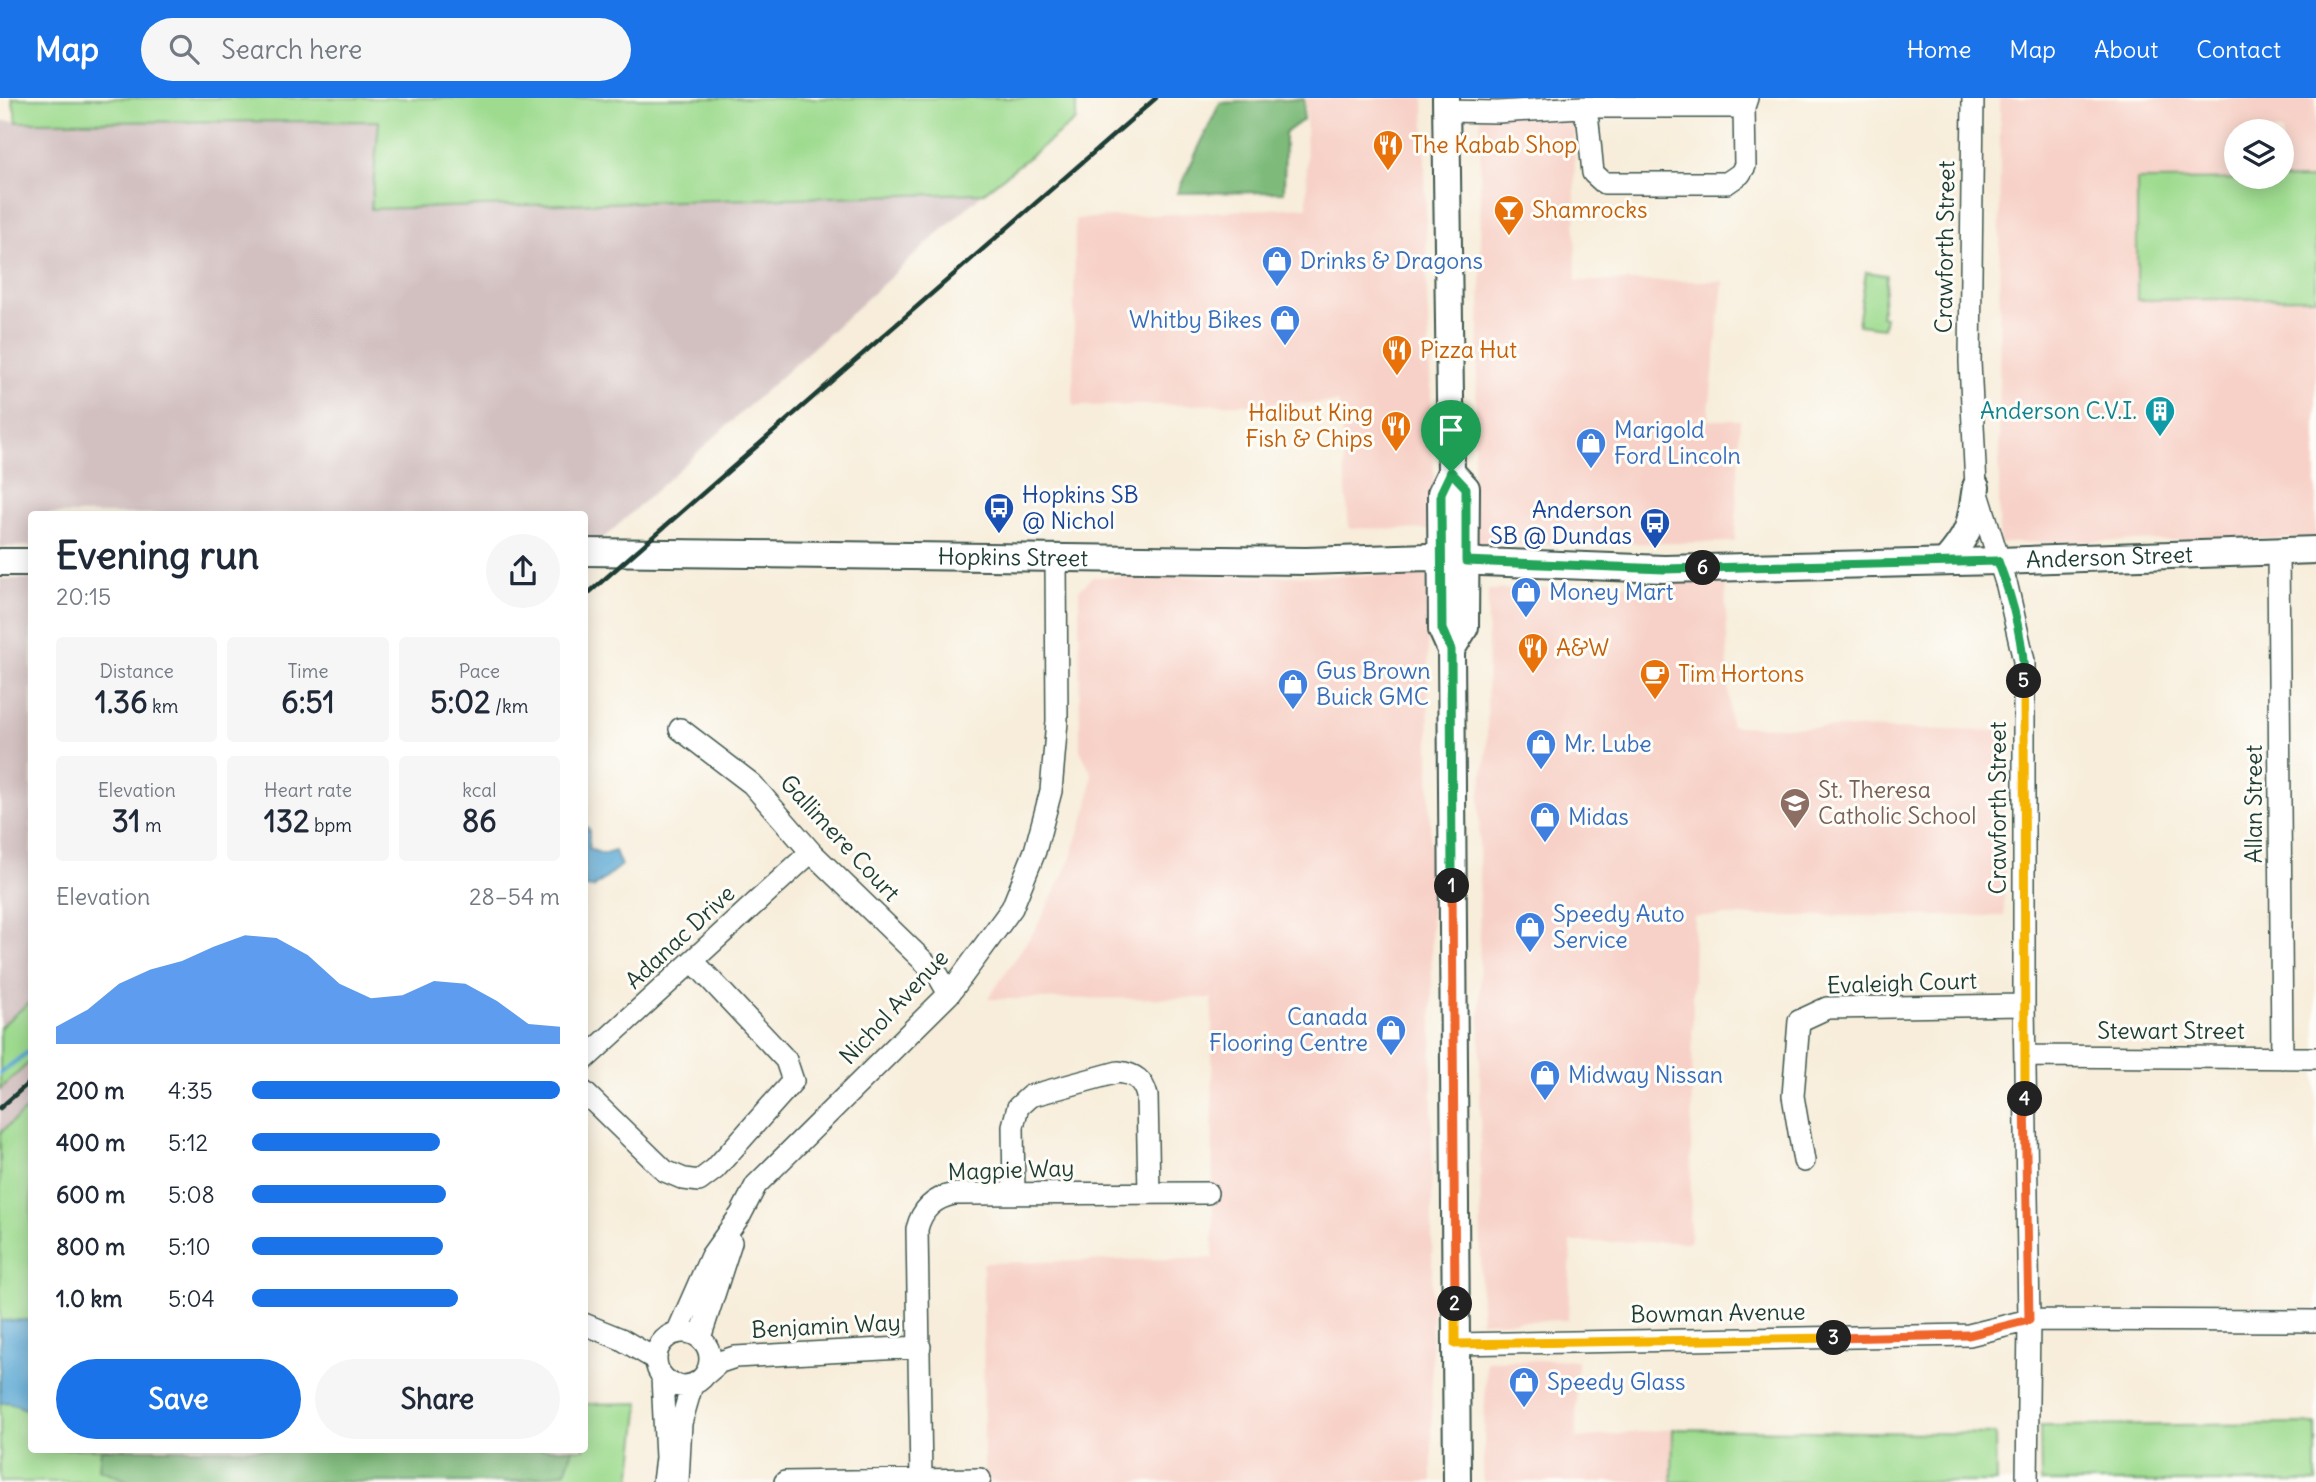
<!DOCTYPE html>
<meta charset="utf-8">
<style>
:root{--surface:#fff;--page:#f6f6f7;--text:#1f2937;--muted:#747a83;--accent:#1a73e8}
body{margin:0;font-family:Delius,sans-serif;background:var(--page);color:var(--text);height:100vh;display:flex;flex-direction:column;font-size:26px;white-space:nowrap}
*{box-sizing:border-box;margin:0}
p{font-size:23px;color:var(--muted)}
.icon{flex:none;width:38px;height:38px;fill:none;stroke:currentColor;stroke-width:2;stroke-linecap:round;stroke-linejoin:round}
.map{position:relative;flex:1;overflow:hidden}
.panel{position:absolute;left:28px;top:413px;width:560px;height:942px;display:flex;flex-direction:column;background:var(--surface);border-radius:7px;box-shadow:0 4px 18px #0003}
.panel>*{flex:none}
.controls{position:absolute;left:2224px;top:21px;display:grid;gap:14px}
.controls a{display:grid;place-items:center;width:70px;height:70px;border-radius:50%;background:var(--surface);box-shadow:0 4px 18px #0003;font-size:35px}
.pin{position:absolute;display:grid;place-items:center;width:60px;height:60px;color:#fff;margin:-72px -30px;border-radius:50% 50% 50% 0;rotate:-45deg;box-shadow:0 0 7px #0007}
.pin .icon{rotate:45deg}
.km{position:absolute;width:35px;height:35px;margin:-18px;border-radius:50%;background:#222;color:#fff;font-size:19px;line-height:35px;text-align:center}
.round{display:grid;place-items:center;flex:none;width:74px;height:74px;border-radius:37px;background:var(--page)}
.headline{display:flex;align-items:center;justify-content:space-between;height:119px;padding:0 28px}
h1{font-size:38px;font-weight:800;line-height:52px}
.figures{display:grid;grid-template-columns:repeat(3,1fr);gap:10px;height:119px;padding:7px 28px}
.figures div{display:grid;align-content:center;border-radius:7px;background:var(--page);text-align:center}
.figures b{font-size:30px;font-weight:800}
.figures small{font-size:19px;font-weight:400}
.figures p{font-size:19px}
.chart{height:196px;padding:14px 28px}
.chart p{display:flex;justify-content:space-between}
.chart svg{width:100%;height:126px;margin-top:7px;fill:var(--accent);opacity:.7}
.primary-button{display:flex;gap:14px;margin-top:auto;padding:14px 28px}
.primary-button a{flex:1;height:80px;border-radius:42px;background:var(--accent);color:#fff;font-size:28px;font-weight:800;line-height:80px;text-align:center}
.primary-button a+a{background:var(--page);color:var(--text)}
ul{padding:0 28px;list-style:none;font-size:23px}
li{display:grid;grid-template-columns:112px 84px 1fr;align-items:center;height:52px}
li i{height:18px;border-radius:9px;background:var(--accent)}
header{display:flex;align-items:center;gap:42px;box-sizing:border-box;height:98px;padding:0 35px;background:var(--accent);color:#fff}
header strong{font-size:33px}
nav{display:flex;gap:38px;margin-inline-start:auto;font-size:24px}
.search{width:490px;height:63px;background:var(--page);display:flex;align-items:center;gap:18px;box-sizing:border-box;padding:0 24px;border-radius:38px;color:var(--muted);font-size:26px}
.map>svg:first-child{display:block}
.built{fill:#f7d1c7;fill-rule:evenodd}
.industrial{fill:#d2bfc0}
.green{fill:#9edb8f;stroke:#5e8c62;stroke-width:2}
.forest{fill:#7ebb7a;stroke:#4e7c57;stroke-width:2}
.water{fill:#5aa8d4;stroke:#3c7284;stroke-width:2}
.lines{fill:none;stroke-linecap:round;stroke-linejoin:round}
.stream{stroke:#5aa8d4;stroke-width:4.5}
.minor-casing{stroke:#3f574d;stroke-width:24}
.major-casing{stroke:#3f574d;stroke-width:30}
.minor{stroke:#fff;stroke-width:21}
.major{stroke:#fff;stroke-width:26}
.rail{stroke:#1f3d34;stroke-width:4.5}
.split-1-casing{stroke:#fff;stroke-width:14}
.split-2-casing{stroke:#fff;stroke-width:14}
.split-3-casing{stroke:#fff;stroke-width:14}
.split-4-casing{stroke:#fff;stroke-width:14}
.split-5-casing{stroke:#fff;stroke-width:14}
.split-6-casing{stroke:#fff;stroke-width:14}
.split-7-casing{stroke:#fff;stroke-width:14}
.split-1{stroke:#22a559;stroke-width:9}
.split-2{stroke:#f0652b;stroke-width:9}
.split-3{stroke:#f5b400;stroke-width:9}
.split-4{stroke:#f0652b;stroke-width:9}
.split-5{stroke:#f5b400;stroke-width:9}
.split-6{stroke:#22a559;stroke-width:9}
.split-7{stroke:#22a559;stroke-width:9}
.labels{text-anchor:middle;stroke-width:6;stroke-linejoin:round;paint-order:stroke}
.food-label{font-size:23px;fill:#c56008;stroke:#fdfcf7;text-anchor:start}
.street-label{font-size:23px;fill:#1f3d34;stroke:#fdfcf7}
.shop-label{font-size:23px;fill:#366cbe;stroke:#fdfcf7;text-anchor:start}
.culture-label{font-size:23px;fill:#0d838f;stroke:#fdfcf7;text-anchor:end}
.transit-label{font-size:23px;fill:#164399;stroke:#fdfcf7;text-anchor:start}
.education-label{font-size:23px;fill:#785e54;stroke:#fdfcf7;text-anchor:start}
</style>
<header>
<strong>Map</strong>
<div class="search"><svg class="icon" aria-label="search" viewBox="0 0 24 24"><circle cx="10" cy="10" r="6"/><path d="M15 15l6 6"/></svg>Search here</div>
<nav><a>Home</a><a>Map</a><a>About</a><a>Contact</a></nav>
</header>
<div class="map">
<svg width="2316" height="1384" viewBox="0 0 2316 1384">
<rect width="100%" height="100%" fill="#fdfcf7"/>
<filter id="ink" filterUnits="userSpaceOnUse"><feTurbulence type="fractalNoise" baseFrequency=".0143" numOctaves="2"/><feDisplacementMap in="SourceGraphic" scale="14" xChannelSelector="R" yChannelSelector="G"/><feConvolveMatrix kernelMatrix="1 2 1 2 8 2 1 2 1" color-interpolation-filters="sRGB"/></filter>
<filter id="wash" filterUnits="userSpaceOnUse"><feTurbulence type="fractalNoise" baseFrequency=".00686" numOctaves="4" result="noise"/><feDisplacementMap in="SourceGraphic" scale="28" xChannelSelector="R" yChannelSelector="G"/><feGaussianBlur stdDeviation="1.57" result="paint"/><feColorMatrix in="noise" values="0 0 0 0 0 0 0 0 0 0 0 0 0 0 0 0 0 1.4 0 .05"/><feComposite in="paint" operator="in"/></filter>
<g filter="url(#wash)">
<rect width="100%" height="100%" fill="#f7edda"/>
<path class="built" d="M 1306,0 L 1424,0 L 1427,191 L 1436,432 L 1349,430 L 1339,305 L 1073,308 L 1075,121 L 1307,109 Z
M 2000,0 L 2316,0 L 2316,440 L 1999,445 ZM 2236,33 L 2282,33 L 2282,79 L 2236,79 Z
M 1480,15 L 1574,15 L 1576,183 L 1723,183 L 1708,322 L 1740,322 L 1735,444 L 1470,448 L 1481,184 Z
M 1427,477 L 1432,898 L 1432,1384 L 984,1384 L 983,1165 L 1213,1160 L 1212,900 L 988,901 L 1036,830 L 1068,768 L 1088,708 L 1092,676 L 1080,652 L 1079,492 L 1093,479 Z
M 1725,483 L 1730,628 L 2004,633 L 2004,818 L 1694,818 L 1690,1144 L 1571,1144 L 1568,1222 L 1481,1224 L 1479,701 L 1487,651 L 1488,492 Z
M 1577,1262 L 1576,1340 L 1673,1331 L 1672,1384 L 1483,1384 L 1486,1263 Z"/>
<path class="industrial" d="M 0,23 L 380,23 L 372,111 L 983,95 L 598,445 L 585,445 L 584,416 L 32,416 L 31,448 L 0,449 Z
M 0,481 L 31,481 L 31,903 L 0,929 Z
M 31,963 L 31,1007 L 0,1035 L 0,991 Z"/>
<path class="green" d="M 12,0 L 1076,0 L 1076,22 L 983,95 L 371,111 L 379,23 L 17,24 Z
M 2316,81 L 2316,200 L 2137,202 L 2137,82 Z
M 1866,174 L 1887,177 L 1881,218 L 1885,219 L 1883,230 L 1858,227 Z
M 31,903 L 31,963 L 0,991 L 0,929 Z
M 31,1007 L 32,1351 L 584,1351 L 585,1306 L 640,1305 L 631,1384 L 0,1384 L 0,1035 Z
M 2316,1326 L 2316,1384 L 2041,1384 L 2040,1328 Z
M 1673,1331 L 1995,1336 L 1996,1384 L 1672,1384 Z"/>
<path class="forest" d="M 1304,1 L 1303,22 L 1285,35 L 1284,94 L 1177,95 L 1220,5 Z
M 101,1351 L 573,1351 L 565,1374 L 509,1384 L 131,1384 L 99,1371 Z"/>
<path class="water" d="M 584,727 L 589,731 L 589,751 L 603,756 L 615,753 L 621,768 L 593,790 L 585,789 Z
M 31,1222 L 32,1222 L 31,1313 L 8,1304 L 0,1305 L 0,1223 Z"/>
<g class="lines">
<path class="stream" d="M 0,975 L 32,951"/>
</g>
</g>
<g filter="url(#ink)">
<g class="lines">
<g class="minor-casing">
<path id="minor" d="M 1973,0 L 1970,264 L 1976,389 L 2007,488 L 2024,563 L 2024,907 L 2029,1222 L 2027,1384
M 1581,9 L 1588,24 L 1593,75 L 1604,85 L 1727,85 L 1740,76 L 1745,68 L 1744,9
M 1446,13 L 1498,14 L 1581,9 L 1744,9 L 1747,0
M 2278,452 L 2282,960
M 680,631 L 752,686 L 811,754 L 938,877 L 949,896
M 2025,958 L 2316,960
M 584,962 L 811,754
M 584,994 L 665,1073 L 684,1081 L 699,1083 L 715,1071 L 793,983 L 786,962 L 693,863
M 1804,1063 L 1793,998 L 1799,923 L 1827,910 L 2024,907
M 1014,1096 L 1013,1028 L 1018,1009 L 1030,998 L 1118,974 C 1135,976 1143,982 1147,998 L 1149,1095
M 584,1226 L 621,1241 L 655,1261
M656 1261a27 27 0 1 1 54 0a27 27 0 1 1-54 0Z
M 677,1235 L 711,1158 L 741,1116 L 756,1087 L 949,896 L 1012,810 L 1035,753 L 1051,693 L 1057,623 L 1056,461
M 700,1240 L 731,1144
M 1455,1246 L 1969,1237 L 2029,1222 L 2316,1223
M 706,1276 L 720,1264 L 735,1259 L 920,1249
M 662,1279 L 666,1360 L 663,1384
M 921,1381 L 917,1131 C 922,1111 934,1100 954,1096 L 1207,1095
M 678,1384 L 681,1325 L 692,1287
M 785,1384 L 980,1381"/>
</g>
<g class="major-casing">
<g id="major">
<path d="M 1446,0 L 1451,374 L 1441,395 L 1442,532 L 1451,552 L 1457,1384"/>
<path d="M 1451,374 L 1466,390 L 1465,529 L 1451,552"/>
<path id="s1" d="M 584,454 L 1306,463 L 1428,459 L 1481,464 L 1664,471 L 1998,463 L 2316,452"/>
<path d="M 1946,463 C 1972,433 1970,426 1976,389"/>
<path d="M 0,464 L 32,464"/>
</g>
</g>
<use href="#minor" class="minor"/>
<use href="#major" class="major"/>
<path class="rail" d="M 584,499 L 1156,0
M 0,1010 L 32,982"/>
</g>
</g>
<g class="lines" filter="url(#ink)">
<g class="split-1-casing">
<path id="split-1" d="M 1451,374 L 1441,395 L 1441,404 L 1442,531 L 1451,552 L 1452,788"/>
</g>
<g class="split-2-casing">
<path id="split-2" d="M 1452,788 L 1455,1206"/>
</g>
<g class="split-3-casing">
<path id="split-3" d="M 1455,1206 L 1455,1246 L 1834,1240"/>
</g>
<g class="split-4-casing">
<path id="split-4" d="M 1834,1240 L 1969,1237 L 2029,1222 L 2025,1001"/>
</g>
<g class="split-5-casing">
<path id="split-5" d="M 2024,583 L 2025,1001"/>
</g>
<g class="split-6-casing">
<path id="split-6" d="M 1703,470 L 1998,463 C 2012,500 2024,543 2024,583"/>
</g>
<g class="split-7-casing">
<path id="split-7" d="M 1451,374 L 1466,390 L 1466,463 L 1664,471 L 1703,470"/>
</g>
<use href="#split-1" class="split-1"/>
<use href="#split-2" class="split-2"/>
<use href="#split-3" class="split-3"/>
<use href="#split-4" class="split-4"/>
<use href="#split-5" class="split-5"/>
<use href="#split-6" class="split-6"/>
<use href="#split-7" class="split-7"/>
</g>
<defs>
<g id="restaurant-pin" transform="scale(1.575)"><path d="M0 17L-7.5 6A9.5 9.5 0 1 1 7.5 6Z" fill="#e8710a" stroke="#fdfcf7"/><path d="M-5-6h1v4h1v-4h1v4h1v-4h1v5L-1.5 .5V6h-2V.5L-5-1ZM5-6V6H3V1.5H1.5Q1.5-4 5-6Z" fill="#fff"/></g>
<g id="bar-pin" transform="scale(1.575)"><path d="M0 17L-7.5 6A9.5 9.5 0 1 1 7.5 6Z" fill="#e8710a" stroke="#fdfcf7"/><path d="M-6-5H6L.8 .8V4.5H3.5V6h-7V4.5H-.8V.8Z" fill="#fff"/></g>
<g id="shop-pin" transform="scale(1.575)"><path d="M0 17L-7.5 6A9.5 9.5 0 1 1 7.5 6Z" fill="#3f7fe0" stroke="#fdfcf7"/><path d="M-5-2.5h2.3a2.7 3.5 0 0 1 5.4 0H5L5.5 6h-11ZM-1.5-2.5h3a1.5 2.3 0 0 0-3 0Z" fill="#fff"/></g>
<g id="building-pin" transform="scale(1.575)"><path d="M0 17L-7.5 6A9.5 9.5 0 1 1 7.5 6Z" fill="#0f9aa8" stroke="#fdfcf7"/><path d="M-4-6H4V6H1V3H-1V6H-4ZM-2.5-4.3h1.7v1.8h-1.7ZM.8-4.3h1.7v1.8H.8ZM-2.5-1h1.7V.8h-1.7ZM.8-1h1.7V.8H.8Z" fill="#fff"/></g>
<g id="bus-pin" transform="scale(1.575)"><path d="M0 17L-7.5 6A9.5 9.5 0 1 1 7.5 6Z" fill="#1a4fb4" stroke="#fdfcf7"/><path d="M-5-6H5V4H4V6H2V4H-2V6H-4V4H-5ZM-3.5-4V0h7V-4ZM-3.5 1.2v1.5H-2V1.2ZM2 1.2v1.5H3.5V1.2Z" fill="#fff"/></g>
<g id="cafe-pin" transform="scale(1.575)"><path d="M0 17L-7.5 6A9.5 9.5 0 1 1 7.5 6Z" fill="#e8710a" stroke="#fdfcf7"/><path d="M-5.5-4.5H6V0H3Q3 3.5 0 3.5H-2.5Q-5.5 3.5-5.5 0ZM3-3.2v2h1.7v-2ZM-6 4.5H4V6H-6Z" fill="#fff"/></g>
<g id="school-pin" transform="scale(1.575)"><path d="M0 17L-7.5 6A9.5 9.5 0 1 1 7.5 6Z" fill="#8d6e63" stroke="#fdfcf7"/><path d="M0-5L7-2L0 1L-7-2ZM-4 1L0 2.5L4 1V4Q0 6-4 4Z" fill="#fff"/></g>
</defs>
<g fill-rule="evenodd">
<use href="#restaurant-pin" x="1388" y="47"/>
<use href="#bar-pin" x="1509" y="112"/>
<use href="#shop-pin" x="1277" y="163"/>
<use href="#shop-pin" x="1285" y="222"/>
<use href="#restaurant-pin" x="1397" y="252"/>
<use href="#building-pin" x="2160" y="313"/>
<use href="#restaurant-pin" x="1396" y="328"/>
<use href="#shop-pin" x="1591" y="345"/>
<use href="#bus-pin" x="999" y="410"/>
<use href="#bus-pin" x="1655" y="425"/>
<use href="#shop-pin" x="1526" y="494"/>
<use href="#restaurant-pin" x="1533" y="550"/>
<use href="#cafe-pin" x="1655" y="576"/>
<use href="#shop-pin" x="1293" y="586"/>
<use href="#shop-pin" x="1541" y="646"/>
<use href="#school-pin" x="1795" y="705"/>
<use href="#shop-pin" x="1545" y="719"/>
<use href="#shop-pin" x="1530" y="829"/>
<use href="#shop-pin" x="1391" y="932"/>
<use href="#shop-pin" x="1545" y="977"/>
<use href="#shop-pin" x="1524" y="1284"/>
</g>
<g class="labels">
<g class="food-label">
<text x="1411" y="55">The Kabab Shop</text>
<text x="1532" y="120">Shamrocks</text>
<text x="1420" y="260">Pizza Hut</text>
<text x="1373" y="323" text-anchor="end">Halibut King<tspan x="1373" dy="26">Fish &amp; Chips</tspan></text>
<text x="1556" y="558">A&amp;W</text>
<text x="1678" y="584">Tim Hortons</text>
</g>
<g class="street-label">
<text transform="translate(1945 149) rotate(-89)" y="8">Crawforth Street</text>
<text dy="8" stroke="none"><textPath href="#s1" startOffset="1526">Anderson Street</textPath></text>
<text dy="8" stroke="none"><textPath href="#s1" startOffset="429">Hopkins Street</textPath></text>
<text transform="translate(2254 706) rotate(-90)" y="8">Allan Street</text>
<text transform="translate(1998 710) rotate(-90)" y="8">Crawforth Street</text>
<text transform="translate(840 740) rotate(47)" y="8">Gallimere Court</text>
<text transform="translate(680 839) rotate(-43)" y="8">Adanac Drive</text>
<text transform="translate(1902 885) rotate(-2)" y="8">Evaleigh Court</text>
<text transform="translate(894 909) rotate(-47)" y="8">Nichol Avenue</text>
<text x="2171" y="941">Stewart Street</text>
<text transform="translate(1011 1072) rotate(-2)" y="8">Magpie Way</text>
<text transform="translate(1718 1215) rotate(-1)" y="8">Bowman Avenue</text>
<text transform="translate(826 1228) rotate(-3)" y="8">Benjamin Way</text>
</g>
<g class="shop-label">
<text x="1300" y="171">Drinks &amp; Dragons</text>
<text x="1262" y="230" text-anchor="end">Whitby Bikes</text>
<text x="1614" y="340">Marigold<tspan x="1614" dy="26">Ford Lincoln</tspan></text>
<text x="1549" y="502">Money Mart</text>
<text x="1316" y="581">Gus Brown<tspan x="1316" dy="26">Buick GMC</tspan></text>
<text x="1564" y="654">Mr. Lube</text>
<text x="1568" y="727">Midas</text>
<text x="1553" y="824">Speedy Auto<tspan x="1553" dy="26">Service</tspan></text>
<text x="1368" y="927" text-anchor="end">Canada<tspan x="1368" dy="26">Flooring Centre</tspan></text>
<text x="1568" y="985">Midway Nissan</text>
<text x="1547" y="1292">Speedy Glass</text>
</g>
<g class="culture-label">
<text x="2137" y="321">Anderson C.V.I.</text>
</g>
<g class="transit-label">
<text x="1022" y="405">Hopkins SB<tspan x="1022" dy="26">@ Nichol</tspan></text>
<text x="1632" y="420" text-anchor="end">Anderson<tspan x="1632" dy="26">SB @ Dundas</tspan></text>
</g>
<g class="education-label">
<text x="1818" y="700">St. Theresa<tspan x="1818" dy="26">Catholic School</tspan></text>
</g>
</g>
</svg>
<div class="controls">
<a><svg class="icon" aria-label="layers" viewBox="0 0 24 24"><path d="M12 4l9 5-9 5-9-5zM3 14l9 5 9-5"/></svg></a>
</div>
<div class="pin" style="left:1451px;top:374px;background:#1e9e55"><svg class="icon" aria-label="arrive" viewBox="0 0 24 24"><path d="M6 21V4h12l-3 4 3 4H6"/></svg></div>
<b class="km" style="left:1452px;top:788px">1</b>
<b class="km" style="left:1455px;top:1206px">2</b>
<b class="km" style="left:1834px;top:1240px">3</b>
<b class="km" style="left:2025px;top:1001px">4</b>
<b class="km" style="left:2024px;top:583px">5</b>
<b class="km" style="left:1703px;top:470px">6</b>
<section class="panel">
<div class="headline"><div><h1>Evening run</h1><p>20:15</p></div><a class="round"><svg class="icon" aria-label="share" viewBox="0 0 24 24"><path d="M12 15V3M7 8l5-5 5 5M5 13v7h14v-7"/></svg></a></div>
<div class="figures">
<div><p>Distance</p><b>1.36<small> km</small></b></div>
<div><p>Time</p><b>6:51</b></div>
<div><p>Pace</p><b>5:02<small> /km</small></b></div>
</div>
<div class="figures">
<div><p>Elevation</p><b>31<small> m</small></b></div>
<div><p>Heart rate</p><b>132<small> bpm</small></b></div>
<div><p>kcal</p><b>86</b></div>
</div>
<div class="chart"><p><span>Elevation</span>28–54 m</p>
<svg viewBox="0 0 160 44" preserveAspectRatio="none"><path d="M0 44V38L10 32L20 23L30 18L40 15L50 10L60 6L70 7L80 13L90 23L100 28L110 27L120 22L130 23L140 29L150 37L160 38V44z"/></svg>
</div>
<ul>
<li><b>200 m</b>4:35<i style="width:100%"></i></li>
<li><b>400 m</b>5:12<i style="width:61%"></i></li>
<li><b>600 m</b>5:08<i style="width:63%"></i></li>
<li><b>800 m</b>5:10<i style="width:62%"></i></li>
<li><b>1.0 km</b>5:04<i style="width:67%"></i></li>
</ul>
<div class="primary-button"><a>Save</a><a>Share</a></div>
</section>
</div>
